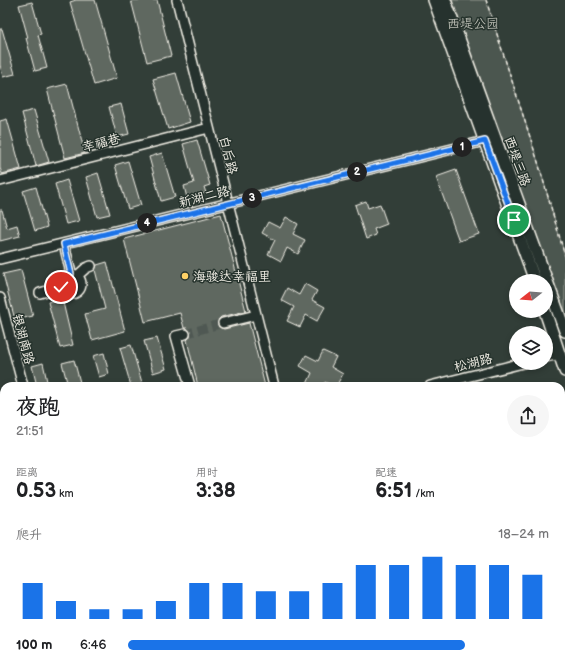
<!DOCTYPE html>
<html lang="zh">
<meta charset="utf-8">
<style>
:root{--surface:#fff;--page:#f6f6f6;--text:#202124;--muted:#757577;--accent:#1a73e8}
body{margin:0;font-family:"Balsamiq Sans","LXGW WenKai TC",sans-serif;background:var(--page);color:var(--text);height:100vh;display:flex;flex-direction:column;font-size:15px;white-space:nowrap}
*{box-sizing:border-box;margin:0}
p{font-size:13px;color:var(--muted)}
.icon{flex:none;width:22px;height:22px;fill:none;stroke:currentColor;stroke-width:2;stroke-linecap:round;stroke-linejoin:round}
.map{position:relative;flex:1;overflow:hidden}
.side{position:absolute;left:0px;top:382px;width:565px;height:286px;display:flex;flex-direction:column;background:var(--surface);border-radius:12px 12px 0 0;box-shadow:0 2px 6px #0003}
.side>*{flex:none}
.needle{width:26px;rotate:253deg}
.buttons{position:absolute;left:509px;top:274px;display:grid;gap:8px}
.buttons a{display:grid;place-items:center;width:44px;height:44px;border-radius:50%;background:var(--surface);box-shadow:0 2px 6px #0003;font-size:20px}
.pin{position:absolute;display:grid;place-items:center;width:34px;height:34px;color:#fff;margin:-17px;border:2px solid #fff;border-radius:50%;box-shadow:0 1px 4px #0007}
.km{position:absolute;width:20px;height:20px;margin:-10px;border-radius:50%;background:#222;color:#fff;font-size:11px;line-height:20px;text-align:center}
.round{display:grid;place-items:center;flex:none;width:42px;height:42px;border-radius:21px;background:var(--page)}
.head{display:flex;align-items:center;justify-content:space-between;height:68px;padding:0 16px}
h1{font-size:22px;font-weight:600;line-height:30px}
.metrics{display:grid;grid-template-columns:repeat(3,1fr);gap:6px;height:68px;padding:4px 16px}
.metrics div{display:grid;align-content:center}
.metrics b{font-size:20px;font-weight:600}
.metrics small{font-size:11px;font-weight:400}
.metrics p{font-size:11px}
.chart{height:112px;padding:8px 16px}
.chart p{display:flex;justify-content:space-between}
.chart svg{width:100%;height:72px;margin-top:4px;stroke:var(--accent);stroke-width:6}
ul{padding:0 16px;list-style:none;font-size:13px}
li{display:grid;grid-template-columns:64px 48px 1fr;align-items:center;height:30px}
li i{height:10px;border-radius:5px;background:var(--accent)}
.map>svg:first-child{display:block}
.green{fill:#4c564f;stroke:#a0a49c}
.water{fill:#727972;stroke:#a6a9a1}
.building{fill:#5f6861;stroke:#f4f1e8}
.lines{fill:none;stroke-linecap:round;stroke-linejoin:round}
.minor-tunnel{stroke:#4f5952;stroke-width:9;stroke-dasharray:9 4.5;stroke-linecap:butt}
.minor-casing{stroke:#f4f1e8;stroke-width:12}
.major-casing{stroke:#f4f1e8;stroke-width:14}
.path{stroke:#f4f1e8;stroke-width:1.5;stroke-dasharray:4 3;stroke-linecap:butt}
.minor{stroke:#26332d;stroke-width:9}
.major{stroke:#26332d;stroke-width:11}
.route-casing{stroke:#fff;stroke-width:8}
.route{stroke:#1a73e8;stroke-width:5}
.poi-dot{fill:#ffd166;stroke:#26332d;stroke-width:1.5}
.labels{text-anchor:middle;stroke-width:3;stroke-linejoin:round;paint-order:stroke}
.park-label{font-size:13px;fill:#b9bbb2;stroke:#26332d}
.street-label{font-size:13px;fill:#f4f1e8;stroke:#26332d}
.poi-label{font-size:13px;fill:#f4f1e8;stroke:#26332d;text-anchor:start}
</style>
<div class="map">
<svg width="565" height="668" viewBox="0 0 565 668">
<rect width="100%" height="100%" fill="#323e38"/>
<filter id="ink" filterUnits="userSpaceOnUse"><feTurbulence type="fractalNoise" baseFrequency=".025" numOctaves="2"/><feDisplacementMap in="SourceGraphic" scale="8" xChannelSelector="R" yChannelSelector="G"/><feConvolveMatrix kernelMatrix="1 2 1 2 8 2 1 2 1" color-interpolation-filters="sRGB"/></filter>
<g filter="url(#ink)">
<path class="green" d="M 445,0 L 486,0 L 538,162 L 565,256 L 565,331 Z"/>
<path class="water" d="M 565,491 L 565,511 L 561,509 L 561,493 Z"/>
<path class="building" d="M 76,0 L 95,0 L 117,78 L 94,85 L 70,2 Z
M 131,0 L 157,0 L 171,56 L 147,62 Z
M 32,2 L 41,34 L 38,35 L 47,68 L 35,71 L 26,38 L 28,38 L 19,5 Z
M 0,29 L 2,29 L 15,74 L 3,77 L 0,65 Z
M 176,73 L 190,122 L 168,129 L 153,79 Z
M 67,84 L 85,153 L 65,158 L 47,89 Z
M 121,104 L 129,134 L 117,137 L 109,107 Z
M 34,110 L 49,162 L 36,166 L 22,113 Z
M 7,119 L 21,169 L 2,174 L 0,168 L 0,121 Z
M 197,140 L 210,185 L 204,187 L 206,193 L 187,198 L 184,186 L 194,183 L 183,144 Z
M 162,153 L 175,197 L 161,201 L 149,157 Z
M 128,161 L 141,205 L 128,209 L 115,165 Z
M 456,170 L 479,234 L 459,241 L 436,177 Z
M 98,173 L 110,214 L 97,217 L 86,177 Z
M 67,180 L 79,221 L 66,224 L 55,184 Z
M 36,187 L 47,227 L 35,231 L 23,191 Z
M 366,201 L 368,208 L 380,204 L 387,224 L 374,229 L 376,235 L 366,239 L 355,205 Z
M 0,210 L 2,210 L 7,228 L 17,225 L 20,236 L 0,241 Z
M 221,214 L 246,311 L 221,317 L 217,321 L 217,325 L 219,327 L 224,329 L 249,323 L 265,386 L 198,386 L 187,340 L 191,336 L 191,332 L 187,328 L 184,328 L 180,313 L 145,322 L 124,239 Z
M 286,217 L 298,224 L 293,234 L 305,240 L 298,254 L 287,248 L 281,261 L 268,254 L 275,240 L 262,233 L 268,222 L 280,228 Z
M 107,262 L 125,331 L 92,340 L 85,314 L 105,309 L 95,270 L 97,265 Z
M 21,270 L 33,316 L 15,320 L 3,274 Z
M 305,284 L 317,291 L 312,300 L 325,307 L 317,321 L 306,315 L 300,327 L 287,321 L 294,307 L 281,300 L 287,288 L 299,295 Z
M 62,298 L 73,345 L 60,348 L 48,302 Z
M 157,338 L 166,369 L 153,373 L 144,341 Z
M 131,345 L 143,386 L 131,386 L 120,348 Z
M 323,351 L 336,357 L 331,367 L 343,374 L 336,386 L 333,386 L 325,382 L 322,386 L 306,386 L 312,373 L 300,366 L 306,355 L 318,361 Z
M 104,353 L 109,374 L 99,377 L 93,356 Z
M 74,360 L 81,386 L 68,386 L 62,363 Z
M 43,363 L 48,386 L 37,386 L 32,366 Z"/>
<g class="lines">
<path class="minor-tunnel" d="M 185,334 L 223,323"/>
<g class="minor-casing">
<path id="minor" d="M 177,0 L 274,386
M 0,181 L 209,128
M 64,244 L 71,273
M 0,259 L 485,141
M61 284a10 10 0 1 1 20 0a10 10 0 1 1-20 0Z
M 77,276 L 86,268 L 91,266
M 40,293 L 61,287
M 0,298 L 23,386
M 223,323 L 256,315
M 185,334 L 176,336 L 190,386
M 546,357 L 560,354
M 430,386 L 523,363
M 0,440 L 4,439
M 561,488 L 565,486
M 0,567 L 4,560
M 402,668 L 403,664"/>
</g>
<g class="major-casing">
<path id="major" d="M 434,0 L 535,281
M 445,0 L 565,331
M 545,311 L 565,371
M 0,606 L 4,609
M 0,617 L 4,619
M 68,664 L 74,668
M 82,664 L 87,668"/>
</g>
<path class="path" d="M 486,0 L 538,162 L 565,256"/>
<use href="#minor" class="minor"/>
<use href="#major" class="major"/>
</g>
</g>
<g class="lines" filter="url(#ink)">
<g class="route-casing">
<path id="route" d="M 61,287 C 59,280 63,274 71,274 L 64,244 L 485,141 L 514,220"/>
</g>
<use href="#route" class="route"/>
</g>
<circle class="poi-dot" cx="185" cy="276" r="4"/>
<g class="labels">
<g class="park-label">
<text x="473" y="28">西堤公园</text>
</g>
<g class="street-label">
<text transform="translate(101 142) rotate(-14)" y="5">幸福巷</text>
<text transform="translate(229 155) rotate(76)" y="5">白后路</text>
<text transform="translate(518 161) rotate(70)" y="5">西堤三路</text>
<text transform="translate(204 196) rotate(-14)" y="5">新湖二路</text>
<text transform="translate(24 339) rotate(75)" y="5">银湖南路</text>
<text transform="translate(473 362) rotate(-14)" y="5">松湖路</text>
</g>
<g class="poi-label">
<text x="193" y="281">海骏达幸福里</text>
</g>
</g>
</svg>
<div class="buttons">
<a><svg class="needle" viewBox="-14 -14 28 28"><path d="M0-13l5 13h-10z" fill="#e53935"/><path d="M0 13l5-13h-10z" fill="#757577"/></svg></a>
<a><svg class="icon" aria-label="layers" viewBox="0 0 24 24"><path d="M12 4l9 5-9 5-9-5zM3 14l9 5 9-5"/></svg></a>
</div>
<div class="pin" style="left:514px;top:220px;background:#1e9e55"><svg class="icon" aria-label="arrive" viewBox="0 0 24 24"><path d="M6 21V4h12l-3 4 3 4H6"/></svg></div>
<div class="pin" style="left:61px;top:287px;background:#d93025"><svg class="icon" aria-label="check" viewBox="0 0 24 24"><path d="M5 12l5 5 9-10"/></svg></div>
<b class="km" style="left:462px;top:147px">1</b>
<b class="km" style="left:357px;top:172px">2</b>
<b class="km" style="left:252px;top:198px">3</b>
<b class="km" style="left:147px;top:223px">4</b>
<section class="side">
<div class="head"><div><h1>夜跑</h1><p>21:51</p></div><a class="round"><svg class="icon" aria-label="share" viewBox="0 0 24 24"><path d="M12 15V3M7 8l5-5 5 5M5 13v7h14v-7"/></svg></a></div>
<div class="metrics">
<div><p>距离</p><b>0.53<small> km</small></b></div>
<div><p>用时</p><b>3:38</b></div>
<div><p>配速</p><b>6:51<small> /km</small></b></div>
</div>
<div class="chart"><p><span>爬升</span>18–24 m</p>
<svg viewBox="0 0 160 44" preserveAspectRatio="none"><path d="M5 44V22M15 44V33M25 44V38M35 44V38M45 44V33M55 44V22M65 44V22M75 44V27M85 44V27M95 44V22M105 44V11M115 44V11M125 44V6M135 44V11M145 44V11M155 44V17"/></svg>
</div>
<ul>
<li><b>100 m</b>6:46<i style="width:80%"></i></li>
</ul>
</section>
</div>
